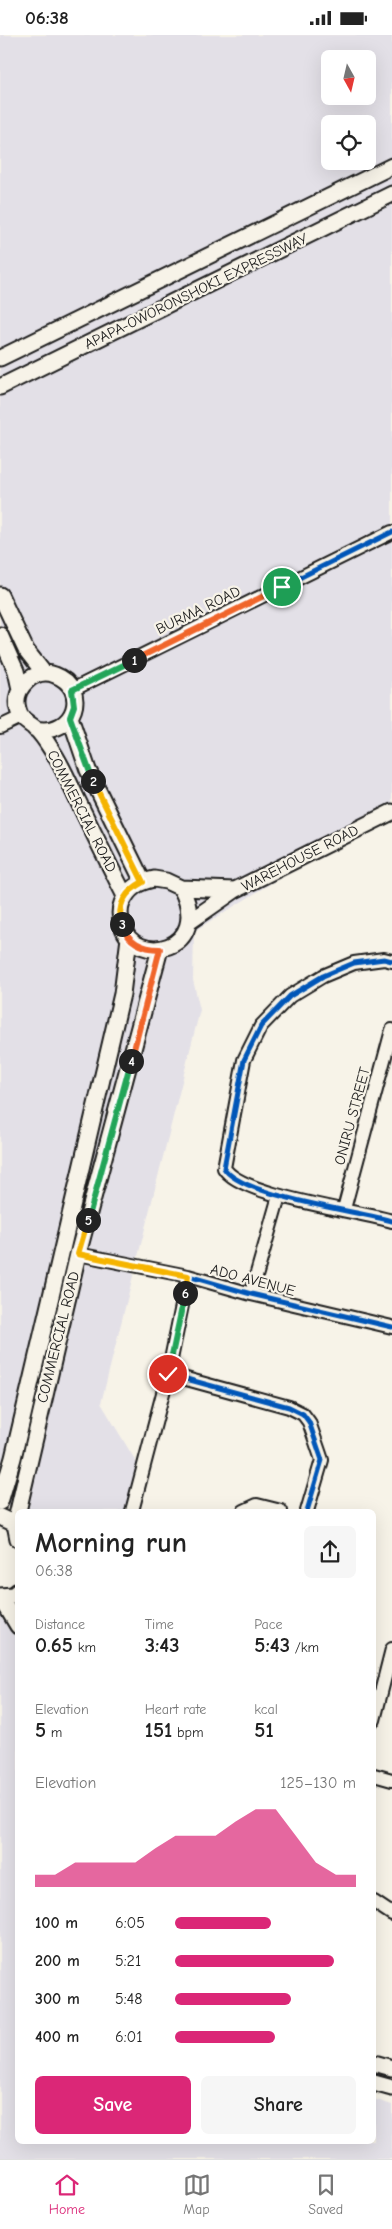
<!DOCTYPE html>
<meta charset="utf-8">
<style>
:root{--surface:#fff;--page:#f6f6f6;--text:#222;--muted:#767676;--line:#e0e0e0;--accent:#db2777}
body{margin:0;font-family:"Comic Neue",sans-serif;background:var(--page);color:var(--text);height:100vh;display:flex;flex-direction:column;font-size:19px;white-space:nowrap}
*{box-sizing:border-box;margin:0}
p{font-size:16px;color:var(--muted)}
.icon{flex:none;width:28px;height:28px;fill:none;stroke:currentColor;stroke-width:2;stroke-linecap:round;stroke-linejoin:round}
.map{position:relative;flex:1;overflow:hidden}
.panel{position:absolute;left:15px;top:1474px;width:361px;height:635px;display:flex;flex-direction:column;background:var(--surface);border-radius:8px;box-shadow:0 5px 20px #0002}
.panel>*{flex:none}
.needle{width:32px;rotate:172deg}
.tools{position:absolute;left:321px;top:15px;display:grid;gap:10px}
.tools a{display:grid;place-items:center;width:55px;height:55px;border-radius:8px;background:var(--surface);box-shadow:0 5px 20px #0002;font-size:25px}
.pin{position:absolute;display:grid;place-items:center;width:42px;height:42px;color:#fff;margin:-21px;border:2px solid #fff;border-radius:50%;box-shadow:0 1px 5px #0007}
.km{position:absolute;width:25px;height:25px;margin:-12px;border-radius:50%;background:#222;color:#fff;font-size:14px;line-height:25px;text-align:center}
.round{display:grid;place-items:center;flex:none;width:52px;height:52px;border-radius:8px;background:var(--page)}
.overview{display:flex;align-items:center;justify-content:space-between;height:85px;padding:0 20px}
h1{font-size:28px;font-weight:700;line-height:38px}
.metrics{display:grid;grid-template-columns:repeat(3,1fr);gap:8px;height:85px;padding:5px 20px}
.metrics div{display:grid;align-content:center}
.metrics b{font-size:21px;font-weight:700}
.metrics small{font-size:14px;font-weight:400}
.metrics p{font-size:14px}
.chart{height:140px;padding:10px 20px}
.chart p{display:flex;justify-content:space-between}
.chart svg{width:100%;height:90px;margin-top:5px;fill:var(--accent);opacity:.7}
.cta{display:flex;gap:10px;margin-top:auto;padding:10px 20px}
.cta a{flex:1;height:58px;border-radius:8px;background:var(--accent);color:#fff;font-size:20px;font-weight:700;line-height:58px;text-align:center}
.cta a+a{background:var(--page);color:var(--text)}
ul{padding:0 20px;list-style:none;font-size:16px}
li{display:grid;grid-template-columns:80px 60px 1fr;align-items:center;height:38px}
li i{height:12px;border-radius:6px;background:var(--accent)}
.status{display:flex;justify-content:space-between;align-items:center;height:35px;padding:0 25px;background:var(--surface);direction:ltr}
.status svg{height:14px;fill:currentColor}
.tab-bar{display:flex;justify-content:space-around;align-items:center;height:70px;border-top:1px solid var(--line);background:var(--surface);font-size:14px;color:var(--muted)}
.tab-bar a{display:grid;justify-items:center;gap:2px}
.tab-bar .active{color:var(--accent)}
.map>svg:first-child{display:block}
.built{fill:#e3e0e7;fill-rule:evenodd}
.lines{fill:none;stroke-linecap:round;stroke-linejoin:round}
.minor-casing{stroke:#1c1c1c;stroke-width:16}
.major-casing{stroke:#1c1c1c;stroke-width:19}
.minor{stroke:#f7f3e8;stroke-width:12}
.major{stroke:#f7f3e8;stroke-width:15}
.cycleway-casing{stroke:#f7f3e8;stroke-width:8}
.cycleway{stroke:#0057b8;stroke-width:5}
.split-1-casing{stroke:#fff;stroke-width:10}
.split-2-casing{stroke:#fff;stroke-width:10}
.split-3-casing{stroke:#fff;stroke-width:10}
.split-4-casing{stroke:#fff;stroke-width:10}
.split-5-casing{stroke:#fff;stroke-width:10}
.split-6-casing{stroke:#fff;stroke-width:10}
.split-7-casing{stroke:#fff;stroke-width:10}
.split-1{stroke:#f0652b;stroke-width:6}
.split-2{stroke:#22a559;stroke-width:6}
.split-3{stroke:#f5b400;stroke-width:6}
.split-4{stroke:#f0652b;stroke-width:6}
.split-5{stroke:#22a559;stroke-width:6}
.split-6{stroke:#f5b400;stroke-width:6}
.split-7{stroke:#22a559;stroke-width:6}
.labels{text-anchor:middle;stroke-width:4.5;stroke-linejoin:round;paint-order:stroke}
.street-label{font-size:15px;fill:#1c1c1c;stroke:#f7f3e8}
</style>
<div class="status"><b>06:38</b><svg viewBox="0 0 49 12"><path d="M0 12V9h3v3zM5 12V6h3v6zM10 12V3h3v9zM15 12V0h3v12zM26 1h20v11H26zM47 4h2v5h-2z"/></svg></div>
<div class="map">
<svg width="392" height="2124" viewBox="0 0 392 2124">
<rect width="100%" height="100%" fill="#f7f3e8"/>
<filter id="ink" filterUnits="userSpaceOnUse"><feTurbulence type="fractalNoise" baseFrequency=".02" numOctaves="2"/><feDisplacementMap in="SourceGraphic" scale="10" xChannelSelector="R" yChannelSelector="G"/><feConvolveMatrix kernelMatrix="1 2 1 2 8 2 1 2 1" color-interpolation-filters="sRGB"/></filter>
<g filter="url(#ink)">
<path class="built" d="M 0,0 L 392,0 L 392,783 L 312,823 L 194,896 L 193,945 L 200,975 L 101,1368 L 144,1440 L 130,1476 L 22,1476 L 0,1469 ZM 330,24 L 368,24 L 368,61 L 330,61 ZM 330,89 L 368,89 L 368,126 L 330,126 Z
M 0,1577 L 18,1604 L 18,2106 L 374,2106 L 374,2064 L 392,2070 L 392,2124 L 0,2124 Z"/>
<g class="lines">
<g class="minor-casing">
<path id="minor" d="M 72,655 L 392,497
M 0,692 L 21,682
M 392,926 L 384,924 L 354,928 L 323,941 L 290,961 L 261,991 L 244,1025 L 224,1133 C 240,1161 358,1176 392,1186
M 344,1174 L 392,995
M 78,1219 L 188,1241 L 251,1259 L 392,1292
M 251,1259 L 279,1161
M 168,1339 L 289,1372 L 303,1379 L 309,1387 L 322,1425 L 307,1476
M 132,1476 L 168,1339 L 188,1241
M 244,1476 L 257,1470 L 281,1476
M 374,1685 L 392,1614
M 374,1740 L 392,1745
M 374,1867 L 392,1879"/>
</g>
<g class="major-casing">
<path id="major" d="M 0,323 L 392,131
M 0,352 L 392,159
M 0,560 L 26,615 L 44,638
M 0,600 L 16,636 L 20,654
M 70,682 L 88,735 L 143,847
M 35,694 C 76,702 90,653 55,640 C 35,632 12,653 18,674 C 20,684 27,687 35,693 C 42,699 48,709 53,717 C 62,731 69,747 76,762 C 92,795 108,828 125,861
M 154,844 L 166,846 L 181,853 C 214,916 134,933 122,890 C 120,883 119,875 122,868 C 128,853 139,847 154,844 Z
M 181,853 L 235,855
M 189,887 L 235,855 L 392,777
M 0,1467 L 13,1423 L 122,959 L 129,903
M 0,1482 L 15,1489 L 18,1504
M 15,1489 L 78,1219 L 160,914
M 0,1561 L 18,1591
M 0,1561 L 13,1560 L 18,1556
M 374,2028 L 392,2033
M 374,2048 L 392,2053"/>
</g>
<use href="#minor" class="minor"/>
<use href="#major" class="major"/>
<g class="cycleway-casing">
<path id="cycleway" d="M 72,655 L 392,497
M 392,926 L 384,924 L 354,928 L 323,941 L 290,961 L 261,991 L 244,1025 L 224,1133 C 240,1161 358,1176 392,1186
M 78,1219 L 188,1241 L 251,1259 L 392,1292
M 168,1339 L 289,1372 L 303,1379 L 309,1387 L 322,1425 L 307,1476"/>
</g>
<use href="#cycleway" class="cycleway"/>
</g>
</g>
<g class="lines" filter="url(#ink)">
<g class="split-1-casing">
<path id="split-1" d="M 134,625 L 282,552"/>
</g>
<g class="split-2-casing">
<path id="split-2" d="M 93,746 L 70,682 L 74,671 L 72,655 L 134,625"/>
</g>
<g class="split-3-casing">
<path id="split-3" d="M 93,746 L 143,847 C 126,856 116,870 122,889"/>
</g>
<g class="split-4-casing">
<path id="split-4" d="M 122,889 C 127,907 143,914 160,914 L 131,1026"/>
</g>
<g class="split-5-casing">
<path id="split-5" d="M 88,1185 L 131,1026"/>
</g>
<g class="split-6-casing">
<path id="split-6" d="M 88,1185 L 78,1219 L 188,1241 L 185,1258"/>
</g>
<g class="split-7-casing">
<path id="split-7" d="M 168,1339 L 185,1258"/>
</g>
<use href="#split-1" class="split-1"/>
<use href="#split-2" class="split-2"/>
<use href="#split-3" class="split-3"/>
<use href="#split-4" class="split-4"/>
<use href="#split-5" class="split-5"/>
<use href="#split-6" class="split-6"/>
<use href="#split-7" class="split-7"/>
</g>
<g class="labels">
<g class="street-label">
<text transform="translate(196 256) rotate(-26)" y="5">APAPA-OWORONSHOKI EXPRESSWAY</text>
<text transform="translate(198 575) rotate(-26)" y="5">BURMA ROAD</text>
<text transform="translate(82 776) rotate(63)" y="5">COMMERCIAL ROAD</text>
<text transform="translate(300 823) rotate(-27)" y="5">WAREHOUSE ROAD</text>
<text transform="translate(352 1081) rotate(-75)" y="5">ONIRU STREET</text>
<text transform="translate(253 1245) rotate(15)" y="5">ADO AVENUE</text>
<text transform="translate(58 1302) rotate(-76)" y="5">COMMERCIAL ROAD</text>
</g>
</g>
</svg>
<div class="tools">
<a><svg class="needle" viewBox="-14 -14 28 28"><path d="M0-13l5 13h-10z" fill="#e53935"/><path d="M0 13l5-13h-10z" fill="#767676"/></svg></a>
<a><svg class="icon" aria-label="locate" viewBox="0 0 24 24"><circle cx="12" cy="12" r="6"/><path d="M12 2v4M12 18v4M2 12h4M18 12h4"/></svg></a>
</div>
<div class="pin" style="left:282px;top:552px;background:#1e9e55"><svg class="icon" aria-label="arrive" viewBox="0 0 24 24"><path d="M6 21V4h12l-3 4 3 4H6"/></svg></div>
<div class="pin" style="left:168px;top:1339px;background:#d93025"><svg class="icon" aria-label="check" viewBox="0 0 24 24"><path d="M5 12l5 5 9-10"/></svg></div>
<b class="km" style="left:134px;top:625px">1</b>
<b class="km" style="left:93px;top:746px">2</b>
<b class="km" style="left:122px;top:889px">3</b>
<b class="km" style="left:131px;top:1026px">4</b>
<b class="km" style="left:88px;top:1185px">5</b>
<b class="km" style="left:185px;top:1258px">6</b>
<section class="panel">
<div class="overview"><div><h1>Morning run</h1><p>06:38</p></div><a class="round"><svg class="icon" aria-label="share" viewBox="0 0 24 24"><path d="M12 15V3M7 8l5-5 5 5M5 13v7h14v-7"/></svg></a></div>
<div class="metrics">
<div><p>Distance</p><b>0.65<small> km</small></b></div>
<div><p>Time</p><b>3:43</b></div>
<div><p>Pace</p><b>5:43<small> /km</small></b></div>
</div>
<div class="metrics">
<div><p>Elevation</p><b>5<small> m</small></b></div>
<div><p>Heart rate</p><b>151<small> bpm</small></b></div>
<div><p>kcal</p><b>51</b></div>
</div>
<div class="chart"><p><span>Elevation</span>125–130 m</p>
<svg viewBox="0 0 160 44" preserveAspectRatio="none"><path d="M0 44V38L10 38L20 32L30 32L40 32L50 32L60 25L70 19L80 19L90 19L100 12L110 6L120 6L130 19L140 32L150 38L160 38V44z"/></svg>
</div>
<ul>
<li><b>100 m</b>6:05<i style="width:53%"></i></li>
<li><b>200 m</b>5:21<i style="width:88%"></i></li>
<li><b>300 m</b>5:48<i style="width:64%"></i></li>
<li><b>400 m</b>6:01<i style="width:55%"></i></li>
</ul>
<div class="cta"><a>Save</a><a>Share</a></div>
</section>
</div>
<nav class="tab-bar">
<a class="active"><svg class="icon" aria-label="home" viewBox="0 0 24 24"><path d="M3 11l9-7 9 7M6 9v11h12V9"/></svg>Home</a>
<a><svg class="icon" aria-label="map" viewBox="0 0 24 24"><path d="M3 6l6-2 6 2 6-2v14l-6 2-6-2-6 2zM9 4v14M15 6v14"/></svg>Map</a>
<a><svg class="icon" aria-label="saved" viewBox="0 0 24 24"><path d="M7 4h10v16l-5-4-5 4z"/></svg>Saved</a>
</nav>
